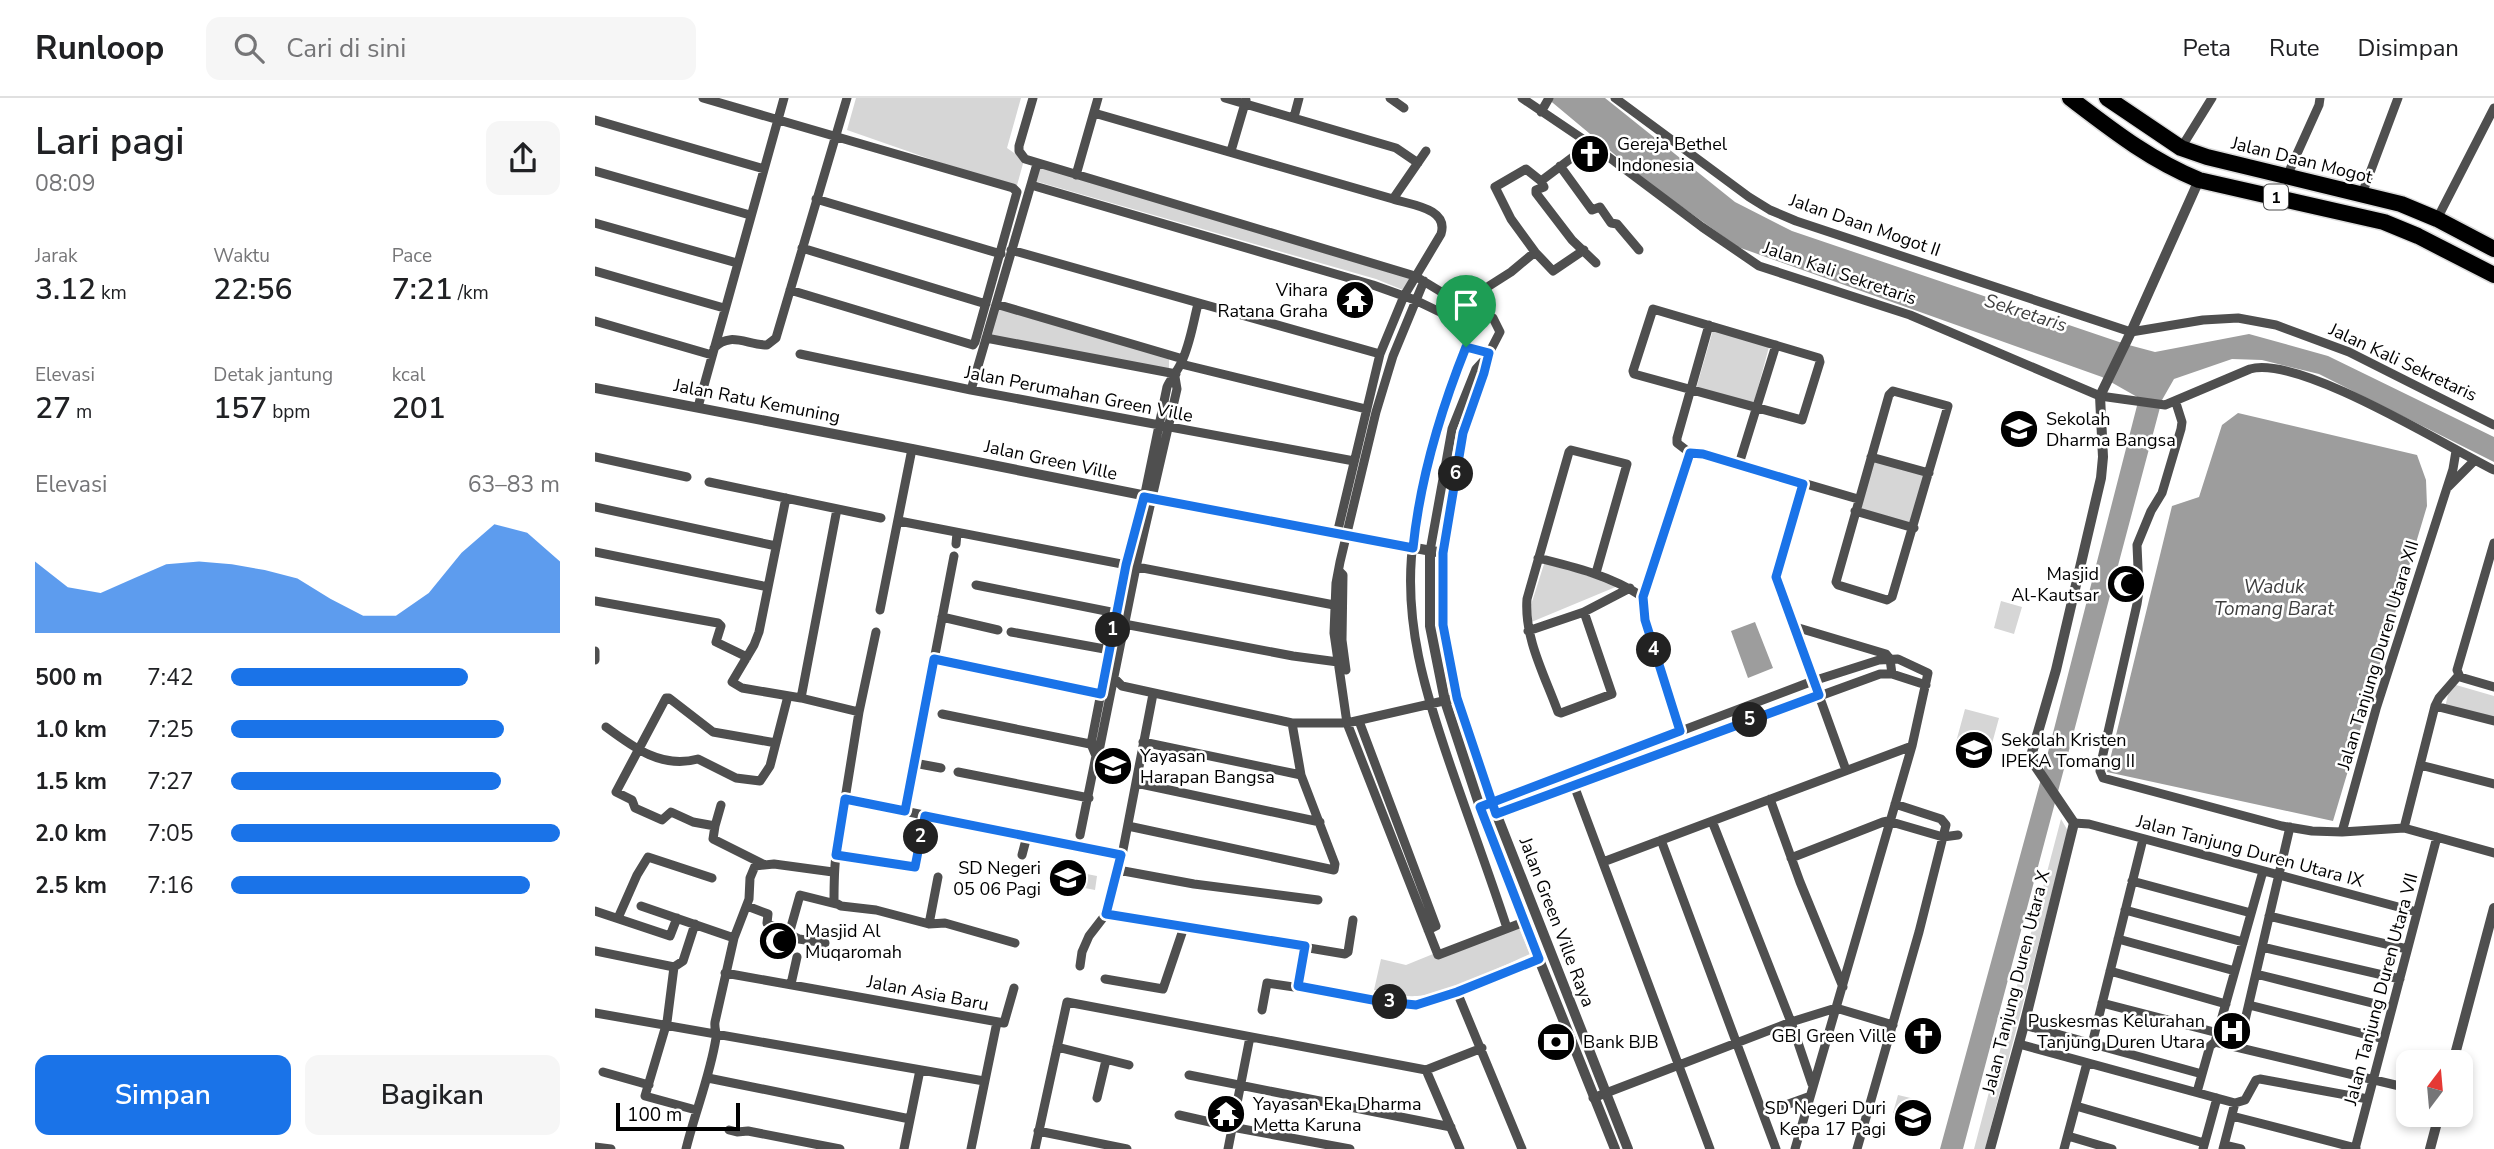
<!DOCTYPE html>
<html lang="id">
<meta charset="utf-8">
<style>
:root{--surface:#fff;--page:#f6f6f6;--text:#202124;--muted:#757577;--line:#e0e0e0;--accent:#1a73e8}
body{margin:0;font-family:"Nunito Sans",sans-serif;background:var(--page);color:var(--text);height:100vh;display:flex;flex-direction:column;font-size:26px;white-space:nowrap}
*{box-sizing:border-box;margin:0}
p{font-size:23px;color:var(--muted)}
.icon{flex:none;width:38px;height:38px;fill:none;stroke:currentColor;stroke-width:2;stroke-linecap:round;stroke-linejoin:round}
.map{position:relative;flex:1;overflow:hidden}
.details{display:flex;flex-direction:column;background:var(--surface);width:595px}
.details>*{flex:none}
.needle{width:46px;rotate:16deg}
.tools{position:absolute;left:1801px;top:952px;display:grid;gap:14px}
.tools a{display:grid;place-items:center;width:77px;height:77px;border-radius:14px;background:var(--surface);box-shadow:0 4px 10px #0003;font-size:35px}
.scale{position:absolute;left:21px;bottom:18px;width:124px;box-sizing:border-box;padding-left:7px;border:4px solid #000;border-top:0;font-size:19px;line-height:24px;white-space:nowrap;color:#000;-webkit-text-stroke:5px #fff;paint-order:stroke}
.pin{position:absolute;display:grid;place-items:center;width:60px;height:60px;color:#fff;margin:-72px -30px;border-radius:50% 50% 50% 0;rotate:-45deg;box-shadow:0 0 7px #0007}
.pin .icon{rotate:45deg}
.km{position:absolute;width:35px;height:35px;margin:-18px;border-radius:50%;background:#222;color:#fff;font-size:19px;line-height:35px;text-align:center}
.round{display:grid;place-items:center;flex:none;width:74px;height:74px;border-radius:14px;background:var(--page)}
.summary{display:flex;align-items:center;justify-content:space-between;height:119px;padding:0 35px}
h1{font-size:38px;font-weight:600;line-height:52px}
.figures{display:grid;grid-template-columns:repeat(3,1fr);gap:10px;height:119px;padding:7px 35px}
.figures div{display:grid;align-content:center}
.figures b{font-size:30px;font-weight:600}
.figures small{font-size:19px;font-weight:400}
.figures p{font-size:19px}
.chart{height:196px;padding:14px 35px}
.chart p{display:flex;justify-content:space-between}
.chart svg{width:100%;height:126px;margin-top:7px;fill:var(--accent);opacity:.7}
.primary-button{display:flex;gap:14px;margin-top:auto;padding:14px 35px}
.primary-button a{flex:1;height:80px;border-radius:14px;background:var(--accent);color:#fff;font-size:28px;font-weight:600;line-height:80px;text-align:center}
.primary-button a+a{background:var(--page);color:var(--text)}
ul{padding:0 35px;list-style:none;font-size:23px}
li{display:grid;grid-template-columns:112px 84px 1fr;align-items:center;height:52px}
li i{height:18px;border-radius:9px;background:var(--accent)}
header{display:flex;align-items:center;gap:42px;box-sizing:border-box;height:98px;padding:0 35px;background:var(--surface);border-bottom:2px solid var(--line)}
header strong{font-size:33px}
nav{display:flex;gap:38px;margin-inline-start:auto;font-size:24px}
.search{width:490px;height:63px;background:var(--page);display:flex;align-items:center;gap:18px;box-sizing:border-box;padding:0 24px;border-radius:14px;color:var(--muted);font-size:26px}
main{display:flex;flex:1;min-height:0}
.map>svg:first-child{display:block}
.green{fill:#d6d6d6}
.water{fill:#9d9d9d}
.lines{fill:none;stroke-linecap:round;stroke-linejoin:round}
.trunk-casing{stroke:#dbdbdb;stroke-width:19}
.minor{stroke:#4f4f4f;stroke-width:9}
.tertiary{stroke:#4f4f4f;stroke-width:10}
.trunk{stroke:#000;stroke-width:16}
.route-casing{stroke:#fff;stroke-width:14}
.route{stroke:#1a73e8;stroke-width:9}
.labels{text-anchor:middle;stroke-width:5;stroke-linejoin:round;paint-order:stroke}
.shield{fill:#fff;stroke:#4c4c4c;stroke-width:2}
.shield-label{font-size:16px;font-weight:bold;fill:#000}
.poi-label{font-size:18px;fill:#000;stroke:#fff;text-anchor:start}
.street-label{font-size:18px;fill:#000;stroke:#fff}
.water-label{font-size:19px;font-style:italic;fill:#3e3e3e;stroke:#fff}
</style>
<header>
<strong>Runloop</strong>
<div class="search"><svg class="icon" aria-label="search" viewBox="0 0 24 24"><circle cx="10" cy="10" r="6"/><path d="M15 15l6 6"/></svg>Cari di sini</div>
<nav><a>Peta</a><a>Rute</a><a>Disimpan</a></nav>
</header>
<main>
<section class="details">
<div class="summary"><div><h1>Lari pagi</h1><p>08:09</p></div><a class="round"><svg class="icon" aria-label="share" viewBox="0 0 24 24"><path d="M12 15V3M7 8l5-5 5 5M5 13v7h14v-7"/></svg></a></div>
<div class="figures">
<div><p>Jarak</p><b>3.12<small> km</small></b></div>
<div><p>Waktu</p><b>22:56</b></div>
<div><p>Pace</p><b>7:21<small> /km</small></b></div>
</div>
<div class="figures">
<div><p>Elevasi</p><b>27<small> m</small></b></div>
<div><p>Detak jantung</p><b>157<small> bpm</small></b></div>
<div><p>kcal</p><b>201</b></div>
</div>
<div class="chart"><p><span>Elevasi</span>63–83 m</p>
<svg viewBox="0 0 160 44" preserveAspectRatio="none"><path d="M0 44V19L10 28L20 30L30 25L40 20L50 19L60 20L70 22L80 25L90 32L100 38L110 38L120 30L130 16L140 6L150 9L160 19V44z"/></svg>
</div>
<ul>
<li><b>500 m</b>7:42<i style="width:72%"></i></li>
<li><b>1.0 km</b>7:25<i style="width:83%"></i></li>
<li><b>1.5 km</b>7:27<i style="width:82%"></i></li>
<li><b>2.0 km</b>7:05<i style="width:100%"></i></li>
<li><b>2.5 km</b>7:16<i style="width:91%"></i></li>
</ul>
<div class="primary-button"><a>Simpan</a><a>Bagikan</a></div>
</section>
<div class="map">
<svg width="1899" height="1051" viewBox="0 0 1899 1051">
<rect width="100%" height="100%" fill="#fff"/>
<path class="green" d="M 261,0 L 426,0 L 412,50 L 429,62 L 421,91 L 252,32 Z
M 438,65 L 822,181 L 813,194 L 781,181 L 433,81 Z
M 404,208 L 574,257 L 574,274 L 395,238 Z
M 1118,232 L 1174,249 L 1158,308 L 1101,291 Z
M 1277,361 L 1333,376 L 1318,428 L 1262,413 Z
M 950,463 L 1023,488 L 934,525 L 935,510 Z
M 1406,503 L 1427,509 L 1419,536 L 1399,530 Z
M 1861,587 L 1899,598 L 1899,624 L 1850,609 L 1855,589 Z
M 1370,611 L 1404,620 L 1395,653 L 1361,644 Z
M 1466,721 L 1473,733 L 1390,1051 L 1379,1051 Z
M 456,769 L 502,778 L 500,792 L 453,783 Z
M 924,830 L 935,856 C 907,868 851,897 822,898 C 807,899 794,895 779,892 L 786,861 L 811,867 L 843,854 Z
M 1303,997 L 1324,1002 L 1319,1021 L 1298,1015 Z"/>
<path class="water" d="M 952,0 L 1010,0 L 1140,104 L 1197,133 L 1530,246 L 1560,254 L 1654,236 L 1733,258 L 1899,339 L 1899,364 L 1724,276 L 1667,262 L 1637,261 L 1579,281 L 1567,302 L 1368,1051 L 1345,1051 L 1449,670 L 1544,300 L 1507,279 L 1143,149 L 1055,86 Z
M 1643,315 L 1822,357 L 1831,382 L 1832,408 L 1738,723 L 1512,674 L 1577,408 L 1604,399 L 1627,327 Z
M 1160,524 L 1178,570 L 1153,580 L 1136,533 Z"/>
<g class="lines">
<g class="trunk-casing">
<path id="trunk" d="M 1475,0 C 1517,32 1555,62 1604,82 L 1789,124 L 1823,138 L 1899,177
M 1512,0 L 1586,50 L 1612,59 L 1806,106 L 1842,121 L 1899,151"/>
</g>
<path class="minor" d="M 108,0 L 418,90 L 422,94 L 380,244 L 378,247 L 195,192
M 438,0 L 424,48 L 424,53 L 430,61 L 820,178 L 876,212 C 876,245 860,272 850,303 C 836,347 826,391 819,437 C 806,521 831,597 858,675 C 876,727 895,778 912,830
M 630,0 L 801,50 L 823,65
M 795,0 L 809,10
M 927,0 L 1007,54 L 1107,129 L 1164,168 L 1315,217 L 1505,298 L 1570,307 L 1655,271 C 1704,257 1849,347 1899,372
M 1020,0 L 1154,99 L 1175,112 L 1201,123 L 1536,234 L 1608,222 L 1643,220 L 1681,227 L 1754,254 L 1899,327
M 946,14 L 954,0
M 499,15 L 798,101 C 816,107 854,110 846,136 L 809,198 L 785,256 L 742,436
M 699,19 L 704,0
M 0,22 L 169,71
M 1586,50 L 1617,0
M 636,53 L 651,2
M 965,68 L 997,112 L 1005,109 L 1016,125 L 1022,126 L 1044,152
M 0,73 L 155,117
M 481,77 L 503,0
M 1692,78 L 1724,7 L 1725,0
M 946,83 L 949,89 L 941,92 L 941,95 L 977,142 L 1001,165
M 436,87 L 778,187 L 820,202 L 874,228
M 1767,96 L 1803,0
M 221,101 L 406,156
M 798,101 L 831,53
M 1842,121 L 1899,10
M 0,125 L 142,165
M 207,150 L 391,206
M 416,152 L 785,256
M 940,154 L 916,121 L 900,89 L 931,71 L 946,83 L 995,46
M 0,173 L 129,210
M 829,183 L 798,258 L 781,314 L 745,464 L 741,485 L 739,535 L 752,625 L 843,857 L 929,824
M 894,188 L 916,174 L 940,154 L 958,173 L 989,152
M 401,206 L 588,261
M 1058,211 L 1224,260 L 1225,264 L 1207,322 L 1039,276 L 1038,273 Z
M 0,223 L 117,257
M 1114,227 L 1082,340 L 1082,345 L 1095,355 L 1108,356 L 1263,401
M 391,240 L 581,276
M 871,249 L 894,255
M 119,250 C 135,233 152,247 172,247 L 181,240 L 252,0
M 205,256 L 376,292 L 759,363
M 586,266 L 771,311
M 376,292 L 442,66
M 1298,293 L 1353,308 L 1297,499 L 1292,502 L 1243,487 L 1241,484 L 1294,297 Z
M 1581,305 L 1587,324 L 1586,331 L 1567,395 L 1556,413 L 1542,447 L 1544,493 L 1542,506 L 1506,665 L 1505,673 L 1508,680 L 1687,728 L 1717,733 L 1747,734 L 1809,730 L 1899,755
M 103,309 L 189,0
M 0,359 L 92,379
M 1276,359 L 1334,375
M 1144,366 L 1181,247
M 114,384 L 286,420
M 1208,386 L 1181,479 L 1251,672
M 1853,389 L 1880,362
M 191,400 L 164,534 L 159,547 L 137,584 L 147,590 L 206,600 L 264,614
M 0,409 L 181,448
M 1260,413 L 1319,430
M 304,423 L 739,507
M 1899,445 L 1862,572 L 1865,579 L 1899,589
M 361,446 L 362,435
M 835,453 L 857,331 L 881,271 L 892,259
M 0,454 L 173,489
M 848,455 L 868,335 L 889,275 L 892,259 L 905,234 L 898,220
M 943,460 C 980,469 1016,478 1048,499
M 745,474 L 748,477 L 747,542 L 751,572
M 381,487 L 521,515
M 0,503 L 123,525 L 126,528 L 121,544 L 152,559
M 285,512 L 317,351
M 989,514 L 1017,596 L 966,615 L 963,614 C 950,578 929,540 932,501 L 974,354 L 976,352 L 1032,366 L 1001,475
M 347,519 L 403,532
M 529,526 L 698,558 L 743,564
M 1197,528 L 1291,556 L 1295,561 L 1297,576
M 933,533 L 989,514 L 1035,490
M 281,534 L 264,614 L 241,757 C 239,773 239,788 239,804 L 246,808 L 281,812 L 334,826 L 350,825 L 420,845
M 416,534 L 515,552
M 0,553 L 0,562
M 339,560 L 506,596
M 520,581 L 527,588 L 697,625 L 752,625 L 857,601
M 206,600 L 242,411
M 1840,608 L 1899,623
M 347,616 L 500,647
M 764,623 L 841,828 L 833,832
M 11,629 C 39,650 67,671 103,661 L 141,680 L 165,683 L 175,668 L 193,598
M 1085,633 L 1050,522 L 1048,499 L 1095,355
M 548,644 L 706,677
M 501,658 L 496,646 L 531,467 L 548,405 L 572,289 C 576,280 582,274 586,265 C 595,247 598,225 603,206
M 319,665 L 346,670
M 1825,667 L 1899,686
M 363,674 L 494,700
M 974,674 L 1115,1051
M 541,685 L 725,724
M 250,701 L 526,757
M 1175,701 L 1205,784 L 1248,889
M 885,709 L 1218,583 L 1284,562 L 1303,561 L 1333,575 L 1317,648 L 1200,1051
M 310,713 L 359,458
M 889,720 L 1285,576 L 1297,576 L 1331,587
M 1117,723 L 1196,924 L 1217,986
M 1479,725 L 1494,726 L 1822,814
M 120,728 L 126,707
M 533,728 L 739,772 L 740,766 L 706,677 L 697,625
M 1809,730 L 1840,608 L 1844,600 L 1864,577
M 1747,734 L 1781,611 L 1858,371 L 1861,353
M 485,737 L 501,658 L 505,648 L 541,469 L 582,291 L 580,279
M 1066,742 L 1181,1051
M 241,757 L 320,769 L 330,718
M 427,757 L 432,738
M 1196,760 L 1288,724 L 1293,723 L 1348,739 L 1363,737
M 1008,764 L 1317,648
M 168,766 L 118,741 L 120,728 L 98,724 L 76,714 L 67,722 L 40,710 L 37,702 L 21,694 L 71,600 L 74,600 L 118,634 L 181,645
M 523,772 L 599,786 L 723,802
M 1537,783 L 1656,815
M 46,808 L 139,840
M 152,808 L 173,816 L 172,825 L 204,841 L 230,845
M 1530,812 L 1648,844
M 0,813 L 75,838 L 82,820
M 511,816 L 750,856 L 753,854 L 758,822
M 1674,818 L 1812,851
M 23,820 L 42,777 L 53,759 L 117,780
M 334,826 L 343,779
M 194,836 L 205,797 L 241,806
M 1523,841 L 1640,873
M 1667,849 L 1805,881
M 0,853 L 79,869 L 88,863 L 100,826
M 485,868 L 487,854 L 494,838 L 511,816 L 528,752 L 558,596
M 79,869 L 72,924 L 50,998 L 101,1012
M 1515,873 L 1631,906
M 130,875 L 409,925 L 419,890
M 1661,876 L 1797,910
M 510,881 L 568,891 L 589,829
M 196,886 L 202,859
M 703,888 L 710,848
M 862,894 L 927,1051
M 1507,905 L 1623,935
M 1654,907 L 1789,941
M 667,912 L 672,885 L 821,907 L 862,894 L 944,861
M 0,915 L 389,983
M 1429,927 L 1607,976
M 1620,944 L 1813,990
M 1424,946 L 1640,1005
M 1497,946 L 1548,741
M 1644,948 L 1695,729
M 462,949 L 534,967
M 831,972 L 865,1051
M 8,974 L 54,987
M 594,977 L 856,1029
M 113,980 L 315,1021
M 1602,994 L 1615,948 L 1620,944 L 1668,773
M 502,1000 L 511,962
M 998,1000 L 1196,924 L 1241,910 L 1298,927
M 1640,1005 L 1650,1002 L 1661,982 L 1665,981 L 1773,1001
M 1481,1008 L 1609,1045
M 1169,1015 L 1213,999
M 584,1017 L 637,1029 L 755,1051
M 1637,1018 L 1761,1050
M 134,1032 L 142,1034 L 153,1033 L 245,1051
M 443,1033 L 532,1051
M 1473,1038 L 1517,1051
M 1629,1047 L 1646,1051
M 0,1049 L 16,1051
M 91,1051 C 100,1014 115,978 121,940 C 122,935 119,930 120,924 L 139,840 L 154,801 L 155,780 L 160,768 L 179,766 L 238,774
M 309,1051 L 325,972
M 376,1051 L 402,924
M 440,1051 L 472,904 L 831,972 L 887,950
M 633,1051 L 655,939
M 1262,1051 L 1324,834 L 1351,727 L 1346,721 L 1300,706
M 1469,1051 L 1492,965
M 1608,1051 L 1622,1000
M 1628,1051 L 1640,1005
M 1760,1051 L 1842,739"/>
<path class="tertiary" d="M 0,290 L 317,351 L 742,436 L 848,455 L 848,527 L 862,600 L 901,715 L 1033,1051
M 835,453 L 835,528 L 850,603 L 885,709 L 929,824 L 1020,1051
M 1858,964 L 1899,810
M 1395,1051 L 1429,927 L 1479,725 L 1439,666 L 1436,658 L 1461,572 L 1506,380 L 1508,359 L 1505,298 L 1536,234 L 1604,82
M 1835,1051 L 1844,1017"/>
<use href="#trunk" class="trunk"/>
</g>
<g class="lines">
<g class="route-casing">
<path id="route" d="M 871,249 C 845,314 825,381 818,450 L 549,399 L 531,467 L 506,596 L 339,561 L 310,713 L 250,701 L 241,757 L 320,769 L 330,718 L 526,757 L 511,816 L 710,848 L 703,888 L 783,903 L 821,907 L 862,894 L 944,861 L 885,709 L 906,701 L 1085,633 L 1050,522 L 1048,499 L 1095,355 L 1108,356 L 1208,386 L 1181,479 L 1224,597 L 901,716 L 862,600 L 848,527 L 848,455 L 868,335 L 889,275 L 894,255 L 871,249"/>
</g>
<use href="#route" class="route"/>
</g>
<defs>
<g id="church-disc" transform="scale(2.0125)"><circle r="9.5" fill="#000" stroke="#fff"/><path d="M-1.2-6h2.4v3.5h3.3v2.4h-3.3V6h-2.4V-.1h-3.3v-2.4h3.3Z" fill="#fff"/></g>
<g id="temple-disc" transform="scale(2.0125)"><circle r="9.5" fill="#000" stroke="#fff"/><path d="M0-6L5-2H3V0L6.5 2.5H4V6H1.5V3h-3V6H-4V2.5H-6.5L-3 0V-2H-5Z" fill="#fff"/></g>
<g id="school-disc" transform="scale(2.0125)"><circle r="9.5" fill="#000" stroke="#fff"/><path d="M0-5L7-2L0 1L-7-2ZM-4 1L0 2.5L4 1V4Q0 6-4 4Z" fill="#fff"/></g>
<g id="mosque-disc" transform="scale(2.0125)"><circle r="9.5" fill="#000" stroke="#fff"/><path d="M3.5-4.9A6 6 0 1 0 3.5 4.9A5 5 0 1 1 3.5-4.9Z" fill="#fff"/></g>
<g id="hospital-disc" transform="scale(2.0125)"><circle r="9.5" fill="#000" stroke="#fff"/><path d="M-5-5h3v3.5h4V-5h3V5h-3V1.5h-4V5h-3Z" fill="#fff"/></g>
<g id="bank-disc" transform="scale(2.0125)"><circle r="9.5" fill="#000" stroke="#fff"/><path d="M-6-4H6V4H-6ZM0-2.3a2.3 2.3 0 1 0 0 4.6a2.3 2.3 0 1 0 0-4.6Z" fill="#fff"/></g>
</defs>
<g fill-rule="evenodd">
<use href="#church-disc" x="995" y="56"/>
<use href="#temple-disc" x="760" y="202"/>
<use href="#school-disc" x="1424" y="331"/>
<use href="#mosque-disc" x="1531" y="486"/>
<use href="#school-disc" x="1379" y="652"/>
<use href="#school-disc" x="518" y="668"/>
<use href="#school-disc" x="473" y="780"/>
<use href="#mosque-disc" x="183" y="843"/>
<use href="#hospital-disc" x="1637" y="933"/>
<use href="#church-disc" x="1328" y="938"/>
<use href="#bank-disc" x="961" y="944"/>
<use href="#temple-disc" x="631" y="1016"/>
<use href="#school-disc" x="1318" y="1020"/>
</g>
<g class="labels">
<rect class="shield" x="1669" y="86.5" width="24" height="25" rx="5"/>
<g class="shield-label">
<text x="1681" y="105">1</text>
</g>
<g class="poi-label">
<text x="1022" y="52">Gereja Bethel<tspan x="1022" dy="21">Indonesia</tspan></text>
<text x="733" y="198" text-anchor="end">Vihara<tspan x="733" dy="21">Ratana Graha</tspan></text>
<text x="1451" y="327">Sekolah<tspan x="1451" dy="21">Dharma Bangsa</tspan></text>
<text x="1504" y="482" text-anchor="end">Masjid<tspan x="1504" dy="21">Al-Kautsar</tspan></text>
<text x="1406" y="648">Sekolah Kristen<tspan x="1406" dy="21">IPEKA Tomang II</tspan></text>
<text x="545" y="664">Yayasan<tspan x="545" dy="21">Harapan Bangsa</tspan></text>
<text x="446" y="776" text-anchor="end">SD Negeri<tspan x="446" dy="21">05 06 Pagi</tspan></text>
<text x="210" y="839">Masjid Al<tspan x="210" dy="21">Muqaromah</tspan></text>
<text x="1610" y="929" text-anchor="end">Puskesmas Kelurahan<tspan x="1610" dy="21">Tanjung Duren Utara</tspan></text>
<text x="1301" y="944" text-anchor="end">GBI Green Ville</text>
<text x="988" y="950">Bank BJB</text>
<text x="658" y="1012">Yayasan Eka Dharma<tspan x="658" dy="21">Metta Karuna</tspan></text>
<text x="1291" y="1016" text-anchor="end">SD Negeri Duri<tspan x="1291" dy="21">Kepa 17 Pagi</tspan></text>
</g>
<g class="street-label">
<text transform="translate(1707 62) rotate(14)" y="6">Jalan Daan Mogot</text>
<text transform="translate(1270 127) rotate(19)" y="6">Jalan Daan Mogot II</text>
<text transform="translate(1245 175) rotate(19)" y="6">Jalan Kali Sekretaris</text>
<text transform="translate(1808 264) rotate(25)" y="6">Jalan Kali Sekretaris</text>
<text transform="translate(484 296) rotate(11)" y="6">Jalan Perumahan Green Ville</text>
<text transform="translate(162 303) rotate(11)" y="6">Jalan Ratu Kemuning</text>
<text transform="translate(456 362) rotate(12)" y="6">Jalan Green Ville</text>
<text transform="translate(1783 557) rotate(-73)" y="6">Jalan Tanjung Duren Utara XII</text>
<text transform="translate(1655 753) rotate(15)" y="6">Jalan Tanjung Duren Utara IX</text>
<text transform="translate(962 824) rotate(69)" y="6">Jalan Green Ville Raya</text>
<text transform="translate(1421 884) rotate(-76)" y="6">Jalan Tanjung Duren Utara X</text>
<text transform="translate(1786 891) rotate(-75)" y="6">Jalan Tanjung Duren Utara VII</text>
<text transform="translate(333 895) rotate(11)" y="6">Jalan Asia Baru</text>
</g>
<g class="water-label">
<text transform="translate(1431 214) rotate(18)" y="7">Sekretaris</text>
<text x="1679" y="495">Waduk<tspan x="1679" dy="22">Tomang Barat</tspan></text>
</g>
</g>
</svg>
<div class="tools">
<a><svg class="needle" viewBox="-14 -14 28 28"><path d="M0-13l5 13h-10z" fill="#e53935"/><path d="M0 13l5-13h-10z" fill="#757577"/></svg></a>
</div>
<div class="scale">100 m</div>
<div class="pin" style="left:871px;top:249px;background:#1e9e55"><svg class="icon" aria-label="arrive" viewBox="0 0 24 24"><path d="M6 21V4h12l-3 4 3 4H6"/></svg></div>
<b class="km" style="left:518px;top:532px">1</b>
<b class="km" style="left:326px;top:739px">2</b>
<b class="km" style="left:795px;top:904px">3</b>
<b class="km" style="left:1059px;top:552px">4</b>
<b class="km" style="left:1155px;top:622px">5</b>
<b class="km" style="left:861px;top:376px">6</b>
</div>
</main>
